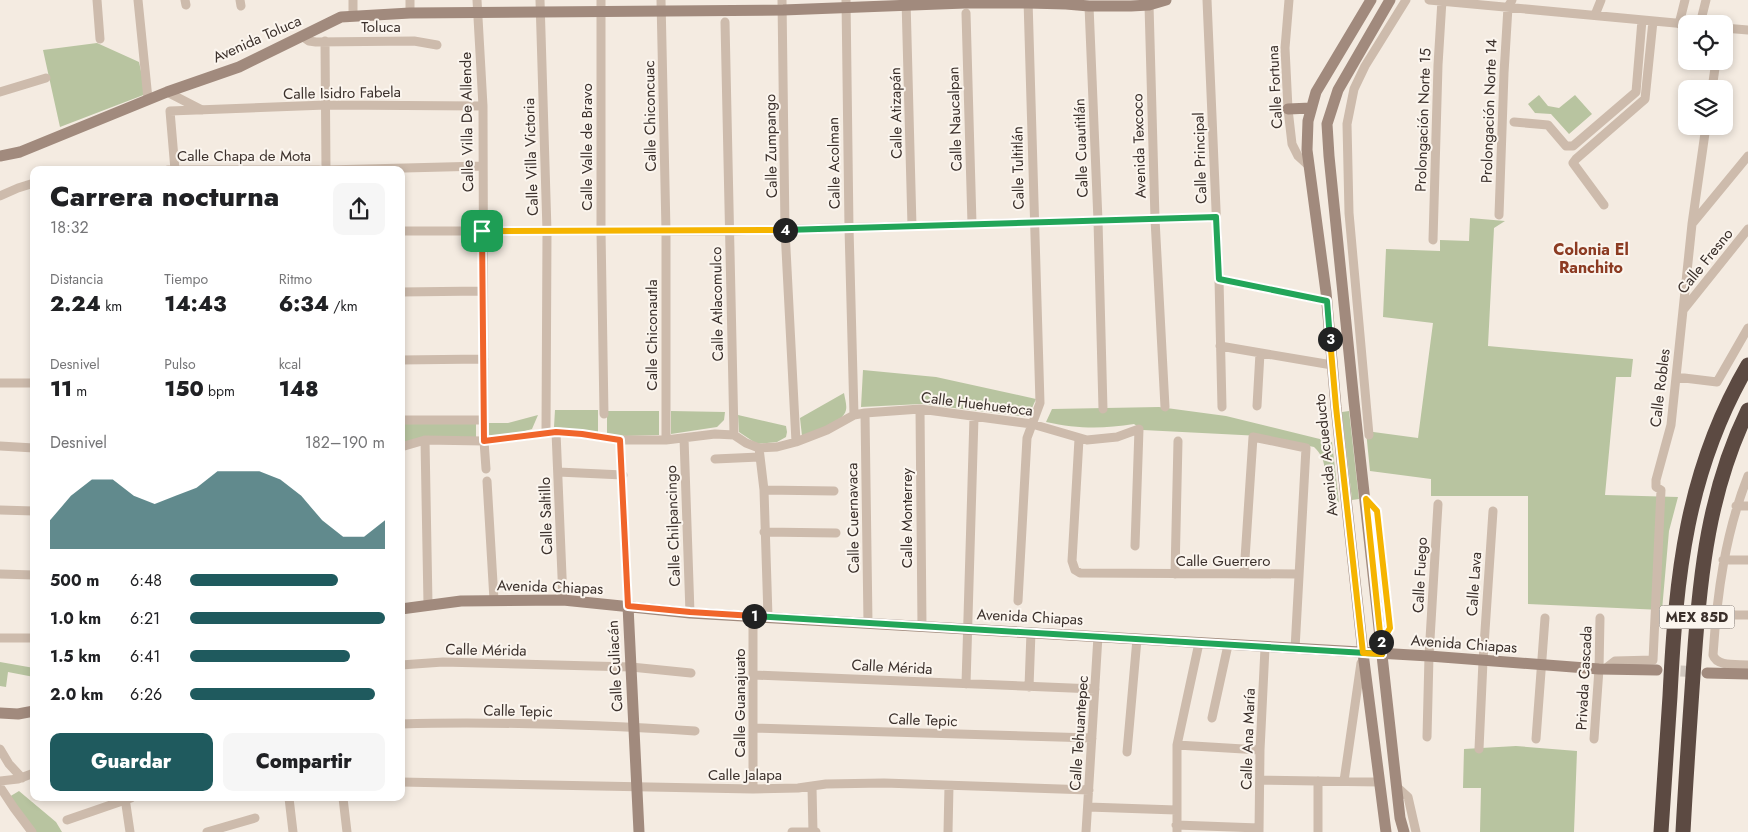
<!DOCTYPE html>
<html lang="es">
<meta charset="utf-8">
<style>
:root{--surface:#fff;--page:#f6f6f6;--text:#202124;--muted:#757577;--accent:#1f5a5e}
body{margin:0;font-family:Jost,sans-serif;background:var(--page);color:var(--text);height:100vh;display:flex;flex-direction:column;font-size:19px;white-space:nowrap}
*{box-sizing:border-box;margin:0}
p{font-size:16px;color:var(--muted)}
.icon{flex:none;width:28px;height:28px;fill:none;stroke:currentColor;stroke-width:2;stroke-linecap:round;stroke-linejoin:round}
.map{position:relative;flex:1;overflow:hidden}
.sheet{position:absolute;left:30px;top:166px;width:375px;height:635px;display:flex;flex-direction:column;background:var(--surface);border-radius:10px;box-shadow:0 2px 8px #0003}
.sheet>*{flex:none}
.tools{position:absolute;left:1678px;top:15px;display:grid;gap:10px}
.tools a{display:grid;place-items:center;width:55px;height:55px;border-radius:10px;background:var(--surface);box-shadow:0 2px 8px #0003;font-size:25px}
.pin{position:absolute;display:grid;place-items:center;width:42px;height:42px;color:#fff;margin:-21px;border-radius:10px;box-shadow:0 2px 8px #0006}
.km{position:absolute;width:25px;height:25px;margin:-12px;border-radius:50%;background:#222;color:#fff;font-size:14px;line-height:25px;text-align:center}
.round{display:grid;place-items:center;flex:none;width:52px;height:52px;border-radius:10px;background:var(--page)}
.summary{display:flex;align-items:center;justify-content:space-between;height:85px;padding:0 20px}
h1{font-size:28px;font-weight:800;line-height:38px}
.stats{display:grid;grid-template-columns:repeat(3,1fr);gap:8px;height:85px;padding:5px 20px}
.stats div{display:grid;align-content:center}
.stats b{font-size:21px;font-weight:800}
.stats small{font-size:14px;font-weight:400}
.stats p{font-size:14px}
.chart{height:140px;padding:10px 20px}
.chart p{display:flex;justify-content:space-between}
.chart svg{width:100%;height:90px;margin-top:5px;fill:var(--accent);opacity:.7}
.cta{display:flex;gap:10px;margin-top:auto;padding:10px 20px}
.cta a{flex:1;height:58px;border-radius:10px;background:var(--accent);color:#fff;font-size:20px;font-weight:800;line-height:58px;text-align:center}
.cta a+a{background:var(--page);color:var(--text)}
ul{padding:0 20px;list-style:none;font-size:16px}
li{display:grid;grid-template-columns:80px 60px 1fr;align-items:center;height:38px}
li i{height:12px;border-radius:6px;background:var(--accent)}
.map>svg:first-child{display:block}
.green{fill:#b8c4a0}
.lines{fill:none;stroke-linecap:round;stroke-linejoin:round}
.secondary-tunnel{stroke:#cfc6bd;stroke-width:11;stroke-dasharray:11 5.5;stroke-linecap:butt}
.street{stroke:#cdbbac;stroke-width:9}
.secondary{stroke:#a18a7d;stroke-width:11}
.highway{stroke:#5c4a42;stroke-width:15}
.split-1-casing{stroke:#fff;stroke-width:10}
.split-2-casing{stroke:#fff;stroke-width:10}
.split-3-casing{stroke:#fff;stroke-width:10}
.split-4-casing{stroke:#fff;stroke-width:10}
.split-5-casing{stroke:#fff;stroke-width:10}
.split-1{stroke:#f0652b;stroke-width:6}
.split-2{stroke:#22a559;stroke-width:6}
.split-3{stroke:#f5b400;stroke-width:6}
.split-4{stroke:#22a559;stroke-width:6}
.split-5{stroke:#f5b400;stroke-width:6}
.labels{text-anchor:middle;stroke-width:4;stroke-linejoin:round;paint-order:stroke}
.shield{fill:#fbf5ee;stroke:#756b66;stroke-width:1}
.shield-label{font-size:14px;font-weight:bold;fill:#3b302b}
.street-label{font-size:15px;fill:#3b302b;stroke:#fbf5ee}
.neighbourhood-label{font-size:16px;font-weight:bold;fill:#8c3b22;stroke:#fbf5ee}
</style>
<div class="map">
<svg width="1748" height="832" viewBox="0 0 1748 832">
<rect width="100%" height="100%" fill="#f4ebe1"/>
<path class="green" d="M 97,43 L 139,62 L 146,94 L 60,127 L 43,50 Z
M 1539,95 L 1548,106 L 1559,108 L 1575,95 L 1592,114 L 1569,134 L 1551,114 L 1535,113 L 1528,104 Z
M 1470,218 L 1505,221 L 1494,228 L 1488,346 L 1633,359 L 1631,377 L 1616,377 L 1605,495 L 1678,497 L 1669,531 L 1662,610 L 1528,604 L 1528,496 L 1431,496 L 1431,479 L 1370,471 L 1366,431 L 1418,438 L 1433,323 L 1383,317 L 1386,249 L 1440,251 L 1440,240 L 1469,241 Z
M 863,370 L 936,377 L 1036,399 L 1028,417 L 921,404 L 861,407 Z
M 844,393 C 845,399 847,405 846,410 C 843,423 814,433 802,436 L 800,418 Z
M 1159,407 L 1226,416 L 1332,442 L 1339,503 C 1335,496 1330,489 1327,481 C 1323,467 1327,460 1314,447 L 1261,436 L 1143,430 L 1134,424 C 1103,429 1078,429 1046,422 L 1052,409 Z
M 555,410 L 598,410 L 598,432 L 554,427 Z
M 607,411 L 659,411 L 659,435 L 626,436 L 607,434 Z
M 671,411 L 725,412 L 724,420 L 717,427 L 671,434 Z
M 1349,411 L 1359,499 L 1352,500 L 1342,412 Z
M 538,415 L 532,429 L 511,435 L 489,435 L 489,423 L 508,423 Z
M 738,415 L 786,426 L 787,432 L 786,437 L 777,442 L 757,444 L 739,432 Z
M 401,423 L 476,423 L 476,438 L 401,442 Z
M 0,662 L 34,668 L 34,677 L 8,672 L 6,687 L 0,686 Z
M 1516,746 L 1577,751 L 1574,832 L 1480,832 L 1481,788 L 1463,788 L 1464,749 Z
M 19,791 L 56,822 L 62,832 L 35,832 L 9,797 Z"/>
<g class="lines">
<path class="secondary-tunnel" d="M 1664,670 L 1700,672"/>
<path class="street" d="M 97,0 L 100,39
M 138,0 L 148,99
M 185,0 L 186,5
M 240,0 L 241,6
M 353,0 L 353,15
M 477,0 L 483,106 L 484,441 L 486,469
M 540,0 L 547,231 L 546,433
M 601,0 L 601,231 L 604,414
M 661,0 L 666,231 L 666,440
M 782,0 L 785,230 L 796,442
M 846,0 L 849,228 L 854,415
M 906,0 L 912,226
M 1207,0 L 1219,279 L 1222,407
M 1289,0 L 1285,48 L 1288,109 L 1292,144 L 1298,156 L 1309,166
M 1429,0 L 1686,24
M 1149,5 L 1155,219 L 1165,407
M 1089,6 L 1098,221 L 1103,409
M 410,13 L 410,0
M 966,13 L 972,224
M 1595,15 L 1601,0
M 725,22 L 734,435
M 1679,24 L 1685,0
M 1700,24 L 1706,0
M 1724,28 L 1748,30
M 302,36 L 309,41 L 316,42 L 414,41 L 437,45
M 325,41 L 326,170
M 1712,89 L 1716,61
M 0,92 L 46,78
M 167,92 L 202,110
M 1514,122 L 1548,125 L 1566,146 L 1573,146 L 1636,92 L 1642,20
M 168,170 L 319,170
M 175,170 L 170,111 L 326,105 L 483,106
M 327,170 L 483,166
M 0,196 L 18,188 L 34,183
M 1604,205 L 1573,163 L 1576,159 L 1645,99 L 1653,21
M 1499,215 L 1504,73 L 1508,7 L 1512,0
M 1692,224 L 1748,156
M 401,231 L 729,231 L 1216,217
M 1433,240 L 1438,65 L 1442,0
M 1219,279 L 1327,301
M 401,292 L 483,291
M 1684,309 L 1748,229
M 1220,346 L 1332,365
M 401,360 L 484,359
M 1676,377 L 1717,382 L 1748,328
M 0,383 L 34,383
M 1257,406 L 1260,353
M 920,409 L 922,626
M 865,413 L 868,623
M 401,420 L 484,420
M 556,432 L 563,600
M 1369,435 L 1349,213 L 1347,124 L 1354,89 L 1365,66 L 1406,0
M 684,438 L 690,613
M 1079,439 L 1072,561 L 1075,570 L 1080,573 L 1298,574
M 425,440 L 428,604
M 620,440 L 628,606
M 0,446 L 34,448
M 401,447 L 425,440 L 484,441 L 556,432 L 582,434 L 620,440 L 666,440 L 715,434 L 734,435 L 746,443 L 759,448 L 777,447 L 796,442 L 827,430 L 854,415 L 865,413 L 920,409 L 1032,424 L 1087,440 L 1117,437 L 1139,429 L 1135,546
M 759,448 L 764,490 L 768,617
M 715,459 L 759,457
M 558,472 L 623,475
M 1748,476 C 1725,534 1717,594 1713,655 C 1717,667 1737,664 1748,665
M 487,481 L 494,600
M 764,490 L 834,491
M 1366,499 L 1377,511 L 1390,628 L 1381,643
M 1736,506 L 1748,506
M 0,510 L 34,511
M 764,532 L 836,533
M 1723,560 L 1748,560
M 0,574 L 34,575
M 1175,574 L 1178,441
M 1244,574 L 1253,437 L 1306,448 L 1295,649
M 1018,601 L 1027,438 L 1040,403 L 1028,0
M 1716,615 L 1748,615
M 0,638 L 34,638
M 401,665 L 443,662 L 631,667 L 691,673
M 1606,668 L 1615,661 L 1653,660 L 1661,490 L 1656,487 L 1656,480 L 1671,425 L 1692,224 L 1706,126
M 754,675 L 1095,689
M 966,684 L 974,417
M 1029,687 L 1031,632
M 1212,718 L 1228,645
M 401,724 C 499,721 598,725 695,731
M 754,728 L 1092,738
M 1427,737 L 1429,656 L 1438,504
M 1536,739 L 1545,618
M 1594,739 L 1599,669 L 1600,618
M 1177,745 L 1260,750
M 0,749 L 9,764 L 22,778
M 1479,749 L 1483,661 L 1493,511
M 1127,752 L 1137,639
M 1260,780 L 1379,782
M 0,781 L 18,779 L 34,773
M 1344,781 L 1361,663
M 401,782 L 753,789 L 798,788 L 826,784 L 884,783 L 1089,790
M 0,787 L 14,808 L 32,832
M 812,787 L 813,832
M 1397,787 L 1408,797 L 1416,832
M 753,789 L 753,616
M 125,798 L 130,832
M 289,798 L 293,832
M 343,798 L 347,832
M 1088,807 L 1176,810
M 67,820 L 131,798
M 1176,825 L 1259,828
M 207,832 L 255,818
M 792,832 L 816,832
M 948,832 L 949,786
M 1086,832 L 1098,636
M 1177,832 L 1177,745 L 1199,643
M 1259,832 L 1260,750 L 1265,648
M 1318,832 L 1318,781"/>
<path class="secondary" d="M 1371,0 L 1316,92 L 1308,121 L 1307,150 L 1326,292 L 1336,407 L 1363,653 L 1386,832
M 1390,0 L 1338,90 L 1327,124 L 1329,156 L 1354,402 L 1400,818 L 1404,832
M 1288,109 L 1311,108
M 0,156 L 20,152 L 167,92 L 239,67 L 341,17 L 410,13 L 783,10 L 965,3 L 1028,3 L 1066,4 L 1089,6 L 1131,6 L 1149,5 L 1166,0
M 628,606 L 639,832
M 401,609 L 461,601 L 563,600 L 690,613 L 1429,656 L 1599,669 L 1657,670
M 1707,673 L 1748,674
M 0,713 L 18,714 L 34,711"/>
<path class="highway" d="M 1661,832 C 1664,787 1667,741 1670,696 C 1676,576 1686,471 1748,365
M 1683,832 C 1686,775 1690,718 1694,661 C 1700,573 1709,490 1748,410"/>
</g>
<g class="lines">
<g class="split-1-casing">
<path id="split-1" d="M 482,231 L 484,441 L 556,432 L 582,434 L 620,440 L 628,606 L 690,612 L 754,616"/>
</g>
<g class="split-2-casing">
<path id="split-2" d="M 754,616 L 1382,654 L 1381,642"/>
</g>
<g class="split-3-casing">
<path id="split-3" d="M 1330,339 L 1336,407 L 1363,653 L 1382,654 L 1381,643 L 1390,628 L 1377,511 L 1366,499 L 1381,642"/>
</g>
<g class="split-4-casing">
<path id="split-4" d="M 785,230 L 1216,217 L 1219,279 L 1327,301 L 1330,339"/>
</g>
<g class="split-5-casing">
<path id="split-5" d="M 482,231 L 785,230"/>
</g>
<use href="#split-1" class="split-1"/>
<use href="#split-2" class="split-2"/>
<use href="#split-3" class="split-3"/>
<use href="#split-4" class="split-4"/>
<use href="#split-5" class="split-5"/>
</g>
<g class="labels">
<rect class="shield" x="1659.5" y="605.5" width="75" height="23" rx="4"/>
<g class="shield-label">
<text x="1697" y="622">MEX 85D</text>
</g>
<g class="street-label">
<text x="381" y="32">Toluca</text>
<text transform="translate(257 39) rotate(-24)" y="5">Avenida Toluca</text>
<text transform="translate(1275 87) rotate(-93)" y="5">Calle Fortuna</text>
<text transform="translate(342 93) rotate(-1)" y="5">Calle Isidro Fabela</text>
<text transform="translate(1489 111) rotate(-88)" y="5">Prolongación Norte 14</text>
<text transform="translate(896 113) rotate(-91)" y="5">Calle Atizapán</text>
<text transform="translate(650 116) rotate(-91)" y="5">Calle Chiconcuac</text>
<text transform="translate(955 119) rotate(-92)" y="5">Calle Naucalpan</text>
<text transform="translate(1423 120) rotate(-88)" y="5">Prolongación Norte 15</text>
<text transform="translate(467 122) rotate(-91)" y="5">Calle Villa De Allende</text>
<text transform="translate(771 146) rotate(-91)" y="5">Calle Zumpango</text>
<text transform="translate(1139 146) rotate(-92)" y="5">Avenida Texcoco</text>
<text transform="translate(587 147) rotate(-90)" y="5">Calle Valle de Bravo</text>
<text transform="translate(1081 148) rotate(-92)" y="5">Calle Cuautitlán</text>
<text x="244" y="161">Calle Chapa de Mota</text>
<text transform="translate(531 157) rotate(-92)" y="5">Calle Villa Victoria</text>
<text transform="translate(1200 158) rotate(-92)" y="5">Calle Principal</text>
<text transform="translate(834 163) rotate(-91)" y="5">Calle Acolman</text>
<text transform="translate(1018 168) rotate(-91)" y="5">Calle Tultitlán</text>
<text transform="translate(1705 261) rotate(-51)" y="5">Calle Fresno</text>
<text transform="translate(717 304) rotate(-91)" y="5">Calle Atlacomulco</text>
<text transform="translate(652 335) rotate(-90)" y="5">Calle Chiconautla</text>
<text transform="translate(1660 388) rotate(-83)" y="5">Calle Robles</text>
<text transform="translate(977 404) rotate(7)" y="5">Calle Huehuetoca</text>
<text transform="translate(1326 455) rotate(-96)" y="5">Avenida Acueducto</text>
<text transform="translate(546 516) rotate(-92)" y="5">Calle Saltillo</text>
<text transform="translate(853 518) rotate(-91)" y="5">Calle Cuernavaca</text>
<text transform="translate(907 518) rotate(-90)" y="5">Calle Monterrey</text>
<text transform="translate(673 526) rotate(-92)" y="5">Calle Chilpancingo</text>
<text x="1223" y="566">Calle Guerrero</text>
<text transform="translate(1420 575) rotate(-87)" y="5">Calle Fuego</text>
<text transform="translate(1474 584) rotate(-86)" y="5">Calle Lava</text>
<text transform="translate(550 587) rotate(2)" y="5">Avenida Chiapas</text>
<text transform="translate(1030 617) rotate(3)" y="5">Avenida Chiapas</text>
<text transform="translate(1464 644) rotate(4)" y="5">Avenida Chiapas</text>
<text transform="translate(486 650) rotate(1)" y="5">Calle Mérida</text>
<text transform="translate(615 666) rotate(-93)" y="5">Calle Culiacán</text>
<text transform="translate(892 667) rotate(3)" y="5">Calle Mérida</text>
<text transform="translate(1584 678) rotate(-87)" y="5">Privada Cascada</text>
<text transform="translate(740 703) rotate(-90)" y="5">Calle Guanajuato</text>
<text transform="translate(518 711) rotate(1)" y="5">Calle Tepic</text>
<text transform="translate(923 720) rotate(2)" y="5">Calle Tepic</text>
<text transform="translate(1079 733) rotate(-86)" y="5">Calle Tehuantepec</text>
<text transform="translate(1248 739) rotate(-88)" y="5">Calle Ana María</text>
<text x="745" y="780">Calle Jalapa</text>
</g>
<g class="neighbourhood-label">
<text x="1591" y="255">Colonia El<tspan x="1591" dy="18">Ranchito</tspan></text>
</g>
</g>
</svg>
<div class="tools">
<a><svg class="icon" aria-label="locate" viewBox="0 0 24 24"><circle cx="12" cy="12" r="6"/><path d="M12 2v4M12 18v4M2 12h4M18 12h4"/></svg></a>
<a><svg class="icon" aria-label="layers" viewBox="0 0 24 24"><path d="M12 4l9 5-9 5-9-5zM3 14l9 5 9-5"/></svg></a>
</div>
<div class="pin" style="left:482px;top:231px;background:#1e9e55"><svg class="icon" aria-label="arrive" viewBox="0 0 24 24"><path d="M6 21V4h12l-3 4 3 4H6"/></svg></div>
<b class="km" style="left:754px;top:616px">1</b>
<b class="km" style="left:1381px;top:642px">2</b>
<b class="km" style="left:1330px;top:339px">3</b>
<b class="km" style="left:785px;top:230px">4</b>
<section class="sheet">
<div class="summary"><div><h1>Carrera nocturna</h1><p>18:32</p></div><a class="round"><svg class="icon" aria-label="share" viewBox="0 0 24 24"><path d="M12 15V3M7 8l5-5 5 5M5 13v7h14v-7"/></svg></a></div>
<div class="stats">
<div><p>Distancia</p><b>2.24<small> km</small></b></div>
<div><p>Tiempo</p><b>14:43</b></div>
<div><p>Ritmo</p><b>6:34<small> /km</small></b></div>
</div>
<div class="stats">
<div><p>Desnivel</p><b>11<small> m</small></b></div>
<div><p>Pulso</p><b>150<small> bpm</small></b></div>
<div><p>kcal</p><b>148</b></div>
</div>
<div class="chart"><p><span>Desnivel</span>182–190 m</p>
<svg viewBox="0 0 160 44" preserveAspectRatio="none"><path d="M0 44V30L10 18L20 10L30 10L40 18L50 22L60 18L70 14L80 6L90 6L100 6L110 10L120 18L130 30L140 38L150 38L160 30V44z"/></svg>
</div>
<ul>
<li><b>500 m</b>6:48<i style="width:76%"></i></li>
<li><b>1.0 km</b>6:21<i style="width:100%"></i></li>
<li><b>1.5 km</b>6:41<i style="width:82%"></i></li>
<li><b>2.0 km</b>6:26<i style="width:95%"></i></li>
</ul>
<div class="cta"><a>Guardar</a><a>Compartir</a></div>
</section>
</div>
